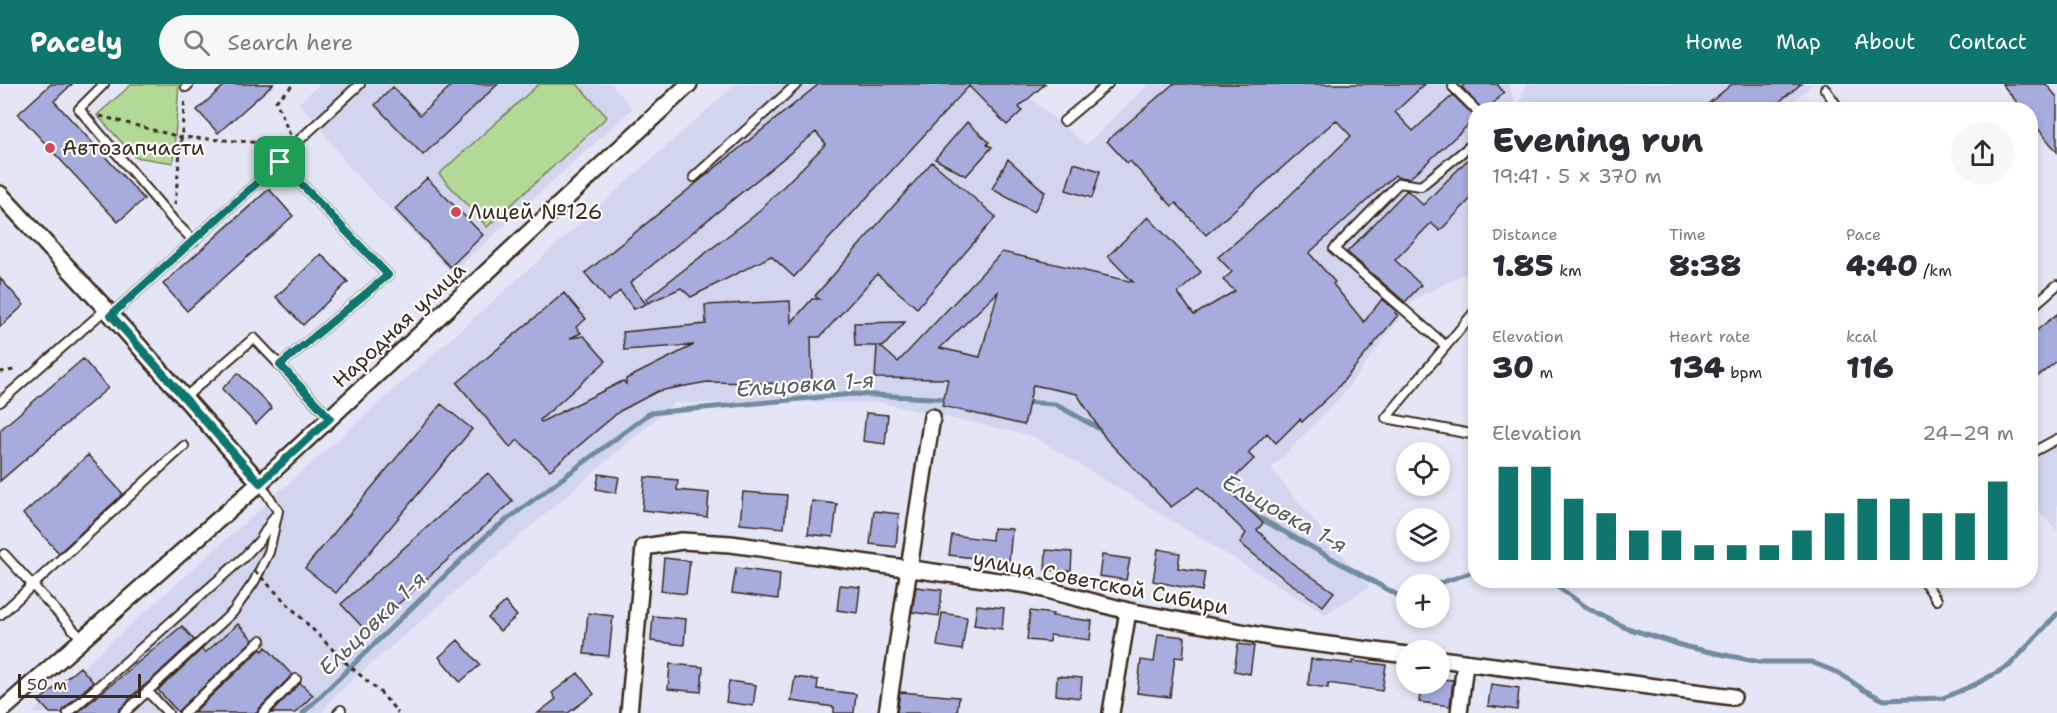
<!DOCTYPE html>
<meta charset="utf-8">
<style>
:root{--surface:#fff;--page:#f7f7f7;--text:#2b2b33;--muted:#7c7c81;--accent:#0f766e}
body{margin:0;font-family:"Shantell Sans",sans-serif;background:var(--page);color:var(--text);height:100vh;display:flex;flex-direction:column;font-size:22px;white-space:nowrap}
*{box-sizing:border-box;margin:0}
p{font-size:20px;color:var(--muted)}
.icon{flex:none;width:33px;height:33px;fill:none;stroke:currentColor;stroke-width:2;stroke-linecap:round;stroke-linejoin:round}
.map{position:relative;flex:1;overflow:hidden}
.details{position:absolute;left:1468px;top:18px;width:570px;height:486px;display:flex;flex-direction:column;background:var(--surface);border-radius:24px;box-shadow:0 3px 9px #0003}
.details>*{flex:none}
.controls{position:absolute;left:1396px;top:358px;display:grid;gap:12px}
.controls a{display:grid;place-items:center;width:54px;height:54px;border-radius:50%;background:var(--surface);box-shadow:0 3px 9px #0003;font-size:30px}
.scale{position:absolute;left:18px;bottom:15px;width:123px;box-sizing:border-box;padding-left:6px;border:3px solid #3b2a1e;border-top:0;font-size:16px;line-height:21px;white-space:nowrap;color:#3b2a1e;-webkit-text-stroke:4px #fff;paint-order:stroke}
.pin{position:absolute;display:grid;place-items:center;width:51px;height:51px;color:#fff;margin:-26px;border-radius:12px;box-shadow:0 3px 9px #0006}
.round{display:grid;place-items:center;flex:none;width:63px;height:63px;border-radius:32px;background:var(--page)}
.overview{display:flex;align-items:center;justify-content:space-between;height:102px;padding:0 24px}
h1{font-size:33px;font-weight:800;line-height:45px}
.stats{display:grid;grid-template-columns:repeat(3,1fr);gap:9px;height:102px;padding:6px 24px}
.stats div{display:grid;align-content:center}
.stats b{font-size:30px;font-weight:800}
.stats small{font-size:16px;font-weight:400}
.stats p{font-size:16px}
.chart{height:168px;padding:12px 24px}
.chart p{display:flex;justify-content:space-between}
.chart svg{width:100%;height:108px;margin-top:6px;stroke:var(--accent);stroke-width:6}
header{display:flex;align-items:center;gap:36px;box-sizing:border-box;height:84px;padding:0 30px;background:var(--accent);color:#fff}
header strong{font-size:28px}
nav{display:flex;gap:33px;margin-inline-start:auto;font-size:21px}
.search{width:420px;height:54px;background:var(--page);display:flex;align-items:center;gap:15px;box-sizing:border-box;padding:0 21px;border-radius:33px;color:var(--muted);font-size:22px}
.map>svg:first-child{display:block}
.built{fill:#d1d5ee}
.green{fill:#b2da96;stroke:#76825a;stroke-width:1.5}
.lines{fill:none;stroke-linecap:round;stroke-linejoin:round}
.stream{stroke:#6f8c9d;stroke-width:5}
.building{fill:#a6adde;stroke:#3b2a1e;stroke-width:1.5;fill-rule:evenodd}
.service-casing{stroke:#3b2a1e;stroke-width:12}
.minor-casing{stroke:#3b2a1e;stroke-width:20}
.path{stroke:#3b2a1e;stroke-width:3;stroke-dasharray:4.5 4.5;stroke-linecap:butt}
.service{stroke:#fff;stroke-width:8}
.minor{stroke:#fff;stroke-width:15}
.path-bridge{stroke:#3b2a1e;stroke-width:3;stroke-dasharray:4.5 4.5;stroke-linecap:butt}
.route-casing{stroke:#fff;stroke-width:12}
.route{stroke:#0f766e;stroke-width:8}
.poi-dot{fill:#d1495b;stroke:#fff;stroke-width:2}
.labels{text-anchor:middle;stroke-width:4.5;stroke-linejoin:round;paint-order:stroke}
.poi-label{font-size:21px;fill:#3b2a1e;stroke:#fff;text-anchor:start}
.street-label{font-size:21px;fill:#3b2a1e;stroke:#fff}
.water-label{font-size:22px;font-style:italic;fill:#555b5e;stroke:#fff}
</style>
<header>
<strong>Pacely</strong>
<div class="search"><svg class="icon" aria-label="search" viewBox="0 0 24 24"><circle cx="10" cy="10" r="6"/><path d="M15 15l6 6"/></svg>Search here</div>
<nav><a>Home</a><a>Map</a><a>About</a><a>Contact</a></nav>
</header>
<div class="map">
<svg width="2057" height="629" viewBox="0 0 2057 629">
<rect width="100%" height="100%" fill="#e4e6f5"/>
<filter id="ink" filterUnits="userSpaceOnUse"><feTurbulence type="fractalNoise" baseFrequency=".0167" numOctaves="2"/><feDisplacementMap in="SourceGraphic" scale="12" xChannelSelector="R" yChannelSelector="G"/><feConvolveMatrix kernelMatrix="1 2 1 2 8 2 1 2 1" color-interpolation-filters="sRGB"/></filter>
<g filter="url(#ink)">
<path class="built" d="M 320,0 L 611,0 L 633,24 L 452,189 L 349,83 L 317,39 L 299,19 Z
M 736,0 L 1013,0 L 1086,61 L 1149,0 L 1508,0 L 1515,16 L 1511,25 L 1476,26 L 1476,184 L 1414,215 L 1342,311 L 1271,385 L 1369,503 L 1325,530 L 1033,352 L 877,318 L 674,319 L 334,612 L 322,629 L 32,629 Z
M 1526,0 L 1813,0 L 1785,25 L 1518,26 Z
M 2057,361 L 2057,447 L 2031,419 L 2031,375 Z"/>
<path class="green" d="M 132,0 L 179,0 L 173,79 L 135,73 L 97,31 Z
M 539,0 L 577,0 L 607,33 L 487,143 L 439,90 Z"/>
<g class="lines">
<path class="stream" d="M 1022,318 L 1055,320 L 1105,348
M 1249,428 L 1397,511 L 1407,508
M 1548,496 L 1589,525 L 1624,543 L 1687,563 L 1759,578 L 1811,578 L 1839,589 L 1864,606 L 1884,616 L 1943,614 L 1974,601 L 2009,582 L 2057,530
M 1434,501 L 1476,487
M 303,629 L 489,449 L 650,329 L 853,310 L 950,315"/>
</g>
<path class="building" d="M 51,0 L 72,0 L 54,17 L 144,115 L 118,138 L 18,30 Z
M 226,0 L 273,0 L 218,49 L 197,26 Z
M 453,0 L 498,0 L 423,71 L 375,21 L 393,3 L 420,31 Z
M 819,0 L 1045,0 L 1019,23 L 1022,27 L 1007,41 L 969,2 L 794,193 L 771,172 L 691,213 L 681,204 L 648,219 L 646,215 L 755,131 L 826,60 L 816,48 L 630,199 L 646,220 L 634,225 L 620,207 L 608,217 L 585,189 Z
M 1173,0 L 1425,0 L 1395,28 L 1413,47 L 1453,11 L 1472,30 L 1476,32 L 1476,34 L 1410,94 L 1397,93 L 1395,91 L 1309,169 L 1335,198 L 1333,200 L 1364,238 L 1382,215 L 1396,227 L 1395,229 L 1398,231 L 1335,307 L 1302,338 L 1300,335 L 1276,359 L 1267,349 L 1248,369 L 1254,375 L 1225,403 L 1263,439 L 1257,446 L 1292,479 L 1334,508 L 1323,522 L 1283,494 L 1240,459 L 1246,449 L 1199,403 L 1171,423 L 1106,355 L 1077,310 L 1033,301 L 1024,341 L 942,322 L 948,295 L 875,294 L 877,262 L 855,262 L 854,239 L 905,238 L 884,262 L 880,262 L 898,278 L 1002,168 L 1133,198 L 1108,172 L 1148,133 L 1201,188 L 1178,209 L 1194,231 L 1235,207 L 1223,196 L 1232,188 L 1218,173 L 1282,119 L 1351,52 L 1336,36 L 1206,151 L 1176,119 L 1172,122 L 1130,77 L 1127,79 L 1107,57 ZM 998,208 L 980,273 L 940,264 Z
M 1465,0 L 1497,0 L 1504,9 L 1486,26 L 1482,26 L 1462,3 Z
M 1732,0 L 1801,0 L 1769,26 L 1701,26 Z
M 2002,0 L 2046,0 L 2057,13 L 2057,68 L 2031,36 L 2031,26 L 2023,26 Z
M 967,38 L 989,58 L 987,61 L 992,63 L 966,92 L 935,75 Z
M 1476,67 L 1476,109 L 1440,147 L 1431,139 L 1395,176 L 1421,201 L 1405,218 L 1347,168 L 1407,106 L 1423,121 Z
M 1008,75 L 1045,108 L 1034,128 L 992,105 Z
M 932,78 L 996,133 L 917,224 L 877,190 L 820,253 L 811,253 L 812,300 L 707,298 L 658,307 L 620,327 L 550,386 L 518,356 L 510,363 L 457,299 L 564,209 L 586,235 L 576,243 L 581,249 L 570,254 L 584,252 L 606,277 L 540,336 L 541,338 L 623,297 L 626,300 L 626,295 L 694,261 L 624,266 L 623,248 L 706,240 L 705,221 L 790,217 L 791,239 L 812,215 L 819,215 L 815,212 Z
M 1074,79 L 1100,87 L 1092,114 L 1066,106 Z
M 427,94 L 483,151 L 450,183 L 395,125 Z
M 269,105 L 293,132 L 187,227 L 163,200 Z
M 321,170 L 348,198 L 303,241 L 276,213 Z
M 0,194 L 24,221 L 0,243 Z
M 2057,230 L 2057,277 L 2031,298 L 2031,251 Z
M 83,275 L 108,304 L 0,397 L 0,346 Z
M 238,289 L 272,324 L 256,340 L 222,305 Z
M 441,320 L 472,345 L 336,509 L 305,484 Z
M 866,329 L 888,331 L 885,360 L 863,357 Z
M 88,371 L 123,410 L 59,469 L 23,430 Z
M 488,389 L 513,417 L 367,548 L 341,520 Z
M 599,390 L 619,393 L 616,409 L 596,405 Z
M 645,393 L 678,396 L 677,406 L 709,409 L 707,433 L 642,426 Z
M 743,408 L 787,411 L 784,444 L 740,440 Z
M 812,417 L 837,420 L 833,453 L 808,450 Z
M 874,427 L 899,430 L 896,463 L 870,460 Z
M 993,444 L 1012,445 L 1009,478 L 949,471 L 952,451 L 992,456 Z
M 1158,465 L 1180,469 L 1178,484 L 1205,488 L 1202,507 L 1153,497 Z
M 1046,466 L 1072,468 L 1071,487 L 1045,486 Z
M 1102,471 L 1130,475 L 1126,496 L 1099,492 Z
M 664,474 L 690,477 L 686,510 L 661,507 Z
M 736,484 L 780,490 L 778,515 L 732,509 Z
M 840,501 L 860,503 L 857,529 L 837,526 Z
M 916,503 L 942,506 L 939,532 L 912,528 Z
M 505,518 L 517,532 L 500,547 L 488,534 Z
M 977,521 L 1004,524 L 1002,545 L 974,541 Z
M 1030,527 L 1053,530 L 1052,532 L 1092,537 L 1090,556 L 1050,551 L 1049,558 L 1027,556 Z
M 588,529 L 613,532 L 609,572 L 584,570 Z
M 942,529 L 967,533 L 962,566 L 937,562 Z
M 653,532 L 686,535 L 684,561 L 651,557 Z
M 238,540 L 253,556 L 180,625 L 178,628 L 158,606 L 202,565 L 205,569 Z
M 182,542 L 194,556 L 150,597 L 129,614 L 130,615 L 120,625 L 118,629 L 77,629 Z
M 1158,550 L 1185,553 L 1183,574 L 1175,573 L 1170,613 L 1137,609 L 1141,576 L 1154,578 Z
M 458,556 L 480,581 L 460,598 L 439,573 Z
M 1238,560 L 1254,562 L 1250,590 L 1234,587 Z
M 266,563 L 292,591 L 259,625 L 257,629 L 193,629 L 261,565 L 263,567 Z
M 1311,575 L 1353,580 L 1353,577 L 1386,581 L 1382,607 L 1328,599 L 1328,604 L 1308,601 Z
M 670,580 L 703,583 L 701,608 L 668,605 Z
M 80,583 L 93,598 L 64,625 L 62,629 L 50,629 L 39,617 Z
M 578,589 L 594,610 L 568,629 L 538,629 L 556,615 L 552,609 Z
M 1057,592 L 1082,594 L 1080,614 L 1056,611 Z
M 795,593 L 818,596 L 817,605 L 856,610 L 854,629 L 834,629 L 834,623 L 791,617 Z
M 1440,595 L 1453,596 L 1450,622 L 1419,618 L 1421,600 L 1440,600 Z
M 729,597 L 756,601 L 753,622 L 726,618 Z
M 300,599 L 313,611 L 295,629 L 271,629 Z
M 1491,600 L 1519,604 L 1517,626 L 1488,622 Z
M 900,608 L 959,613 L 957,629 L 897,629 Z"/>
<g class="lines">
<g class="service-casing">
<path id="service" d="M 104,0 L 79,25 L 174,137 L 194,157
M 186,3 L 189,0
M 1453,3 L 1476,26
M 1825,5 L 1840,26
M 1064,37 L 1108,0
M 280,78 L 388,191 L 280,281
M 694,93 L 797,0
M 2031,224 L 2057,201
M 1476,226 L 1386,334 L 1476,351
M 111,231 L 280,78 L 294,61 L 360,0
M 1446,262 L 1334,165 L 1399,99 L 1421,102 L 1476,57
M 184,314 L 254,254 L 330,334
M 0,318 L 106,225
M 2031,369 L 2057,355
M 4,470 L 82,555
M 1923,496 L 1937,516
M 0,531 L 184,362
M 148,608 L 168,629
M 68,629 L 243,474 L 260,456 L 274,433
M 124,629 L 233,528 L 254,498 L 269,468 L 278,427 L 260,399
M 184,629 L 261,556
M 263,629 L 296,595
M 338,629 L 341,626"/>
</g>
<g class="minor-casing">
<path id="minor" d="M 0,110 L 106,225 L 260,399
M 1440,575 L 1733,613
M 0,628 L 260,399 L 689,0
M 629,629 L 644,463 L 682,457 L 731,460 L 1028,501 L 1128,527 L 1274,554 L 1407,571
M 887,629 L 932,333
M 1111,629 L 1128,527
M 1459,629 L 1465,579"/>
</g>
<path class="path" d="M 100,32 L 180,53 L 280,60
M 290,51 L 276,17 L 294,0
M 175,121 L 185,14
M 0,288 L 15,286
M 345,578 L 381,609 L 398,629"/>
<use href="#service" class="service"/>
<use href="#minor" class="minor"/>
<path class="path-bridge" d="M 255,487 L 345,578"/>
</g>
</g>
<g class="lines" filter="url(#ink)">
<g class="route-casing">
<path id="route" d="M 280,78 L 388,191 L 280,281 L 330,334 L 260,399 L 111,231 Z"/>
</g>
<use href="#route" class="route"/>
</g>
<g class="poi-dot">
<circle cx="50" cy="64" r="6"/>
<circle cx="456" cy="128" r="6"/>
</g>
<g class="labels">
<g class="poi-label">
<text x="62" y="71">Автозапчасти</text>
<text x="468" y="135">Лицей №126</text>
</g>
<g class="street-label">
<text transform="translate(399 241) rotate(-43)" y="7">Народная улица</text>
<text transform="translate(1101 499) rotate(11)" y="7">улица Советской Сибири</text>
</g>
<g class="water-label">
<text transform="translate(805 300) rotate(-4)" y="8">Ельцовка 1-я</text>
<text transform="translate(1285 429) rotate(29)" y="8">Ельцовка 1-я</text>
<text transform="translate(372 539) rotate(-44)" y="8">Ельцовка 1-я</text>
</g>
</g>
</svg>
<div class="controls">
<a><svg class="icon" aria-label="locate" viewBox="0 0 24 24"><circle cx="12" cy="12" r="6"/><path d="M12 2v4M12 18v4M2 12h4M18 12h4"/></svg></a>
<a><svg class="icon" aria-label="layers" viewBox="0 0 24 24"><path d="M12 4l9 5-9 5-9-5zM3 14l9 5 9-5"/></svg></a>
<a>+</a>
<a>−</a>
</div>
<div class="scale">50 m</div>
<div class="pin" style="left:280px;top:78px;background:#1e9e55"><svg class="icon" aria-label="arrive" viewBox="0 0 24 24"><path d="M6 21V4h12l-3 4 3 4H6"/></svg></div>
<section class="details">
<div class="overview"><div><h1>Evening run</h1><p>19:41 · 5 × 370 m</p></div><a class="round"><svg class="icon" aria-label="share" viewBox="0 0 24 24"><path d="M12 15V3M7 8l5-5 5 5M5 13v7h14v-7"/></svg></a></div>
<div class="stats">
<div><p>Distance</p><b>1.85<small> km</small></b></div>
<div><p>Time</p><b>8:38</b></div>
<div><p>Pace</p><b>4:40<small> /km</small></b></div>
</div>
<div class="stats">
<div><p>Elevation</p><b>30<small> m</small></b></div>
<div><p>Heart rate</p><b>134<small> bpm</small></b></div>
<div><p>kcal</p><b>116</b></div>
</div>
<div class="chart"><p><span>Elevation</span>24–29 m</p>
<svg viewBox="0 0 160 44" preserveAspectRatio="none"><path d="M5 44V6M15 44V6M25 44V19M35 44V25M45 44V32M55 44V32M65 44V38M75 44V38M85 44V38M95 44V32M105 44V25M115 44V19M125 44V19M135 44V25M145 44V25M155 44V12"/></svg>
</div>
</section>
</div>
